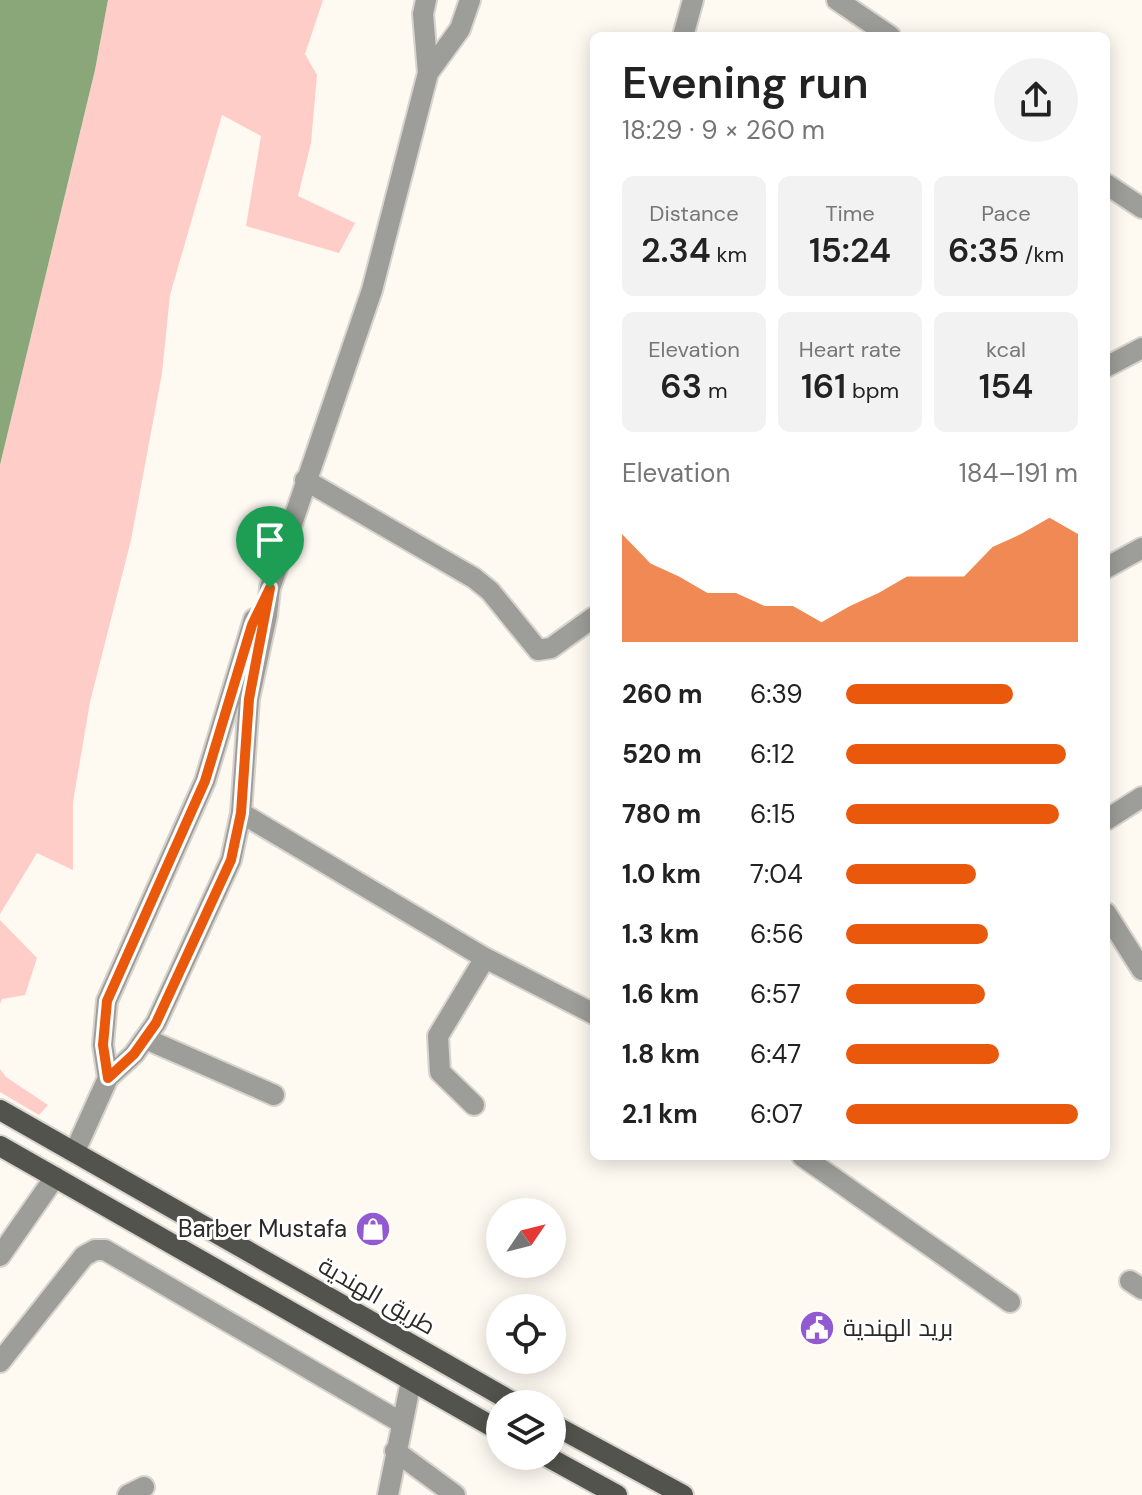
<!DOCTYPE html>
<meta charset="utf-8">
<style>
:root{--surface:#fff;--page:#f2f2f2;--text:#222;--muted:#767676;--accent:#ea580c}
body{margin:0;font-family:"DM Sans",Cairo,sans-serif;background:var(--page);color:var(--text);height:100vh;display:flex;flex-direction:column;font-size:30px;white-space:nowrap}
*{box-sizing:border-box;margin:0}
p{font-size:26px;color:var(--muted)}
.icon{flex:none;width:44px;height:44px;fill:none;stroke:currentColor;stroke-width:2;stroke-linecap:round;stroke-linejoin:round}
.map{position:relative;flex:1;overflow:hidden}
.drawer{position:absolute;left:590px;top:32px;width:520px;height:1128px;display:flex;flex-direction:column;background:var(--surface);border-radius:12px;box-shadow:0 4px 20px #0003}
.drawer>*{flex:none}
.needle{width:52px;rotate:55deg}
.controls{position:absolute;left:486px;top:1198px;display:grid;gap:16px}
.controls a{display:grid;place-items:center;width:80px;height:80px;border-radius:50%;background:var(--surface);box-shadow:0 4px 20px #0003;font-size:40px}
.pin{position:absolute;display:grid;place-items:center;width:68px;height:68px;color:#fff;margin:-82px -34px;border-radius:50% 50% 50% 0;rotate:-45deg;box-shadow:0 0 8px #0007}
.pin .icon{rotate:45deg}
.round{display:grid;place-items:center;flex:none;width:84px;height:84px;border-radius:42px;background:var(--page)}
.head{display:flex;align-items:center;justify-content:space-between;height:136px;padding:0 32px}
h1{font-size:44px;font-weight:600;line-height:60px}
.metrics{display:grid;grid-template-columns:repeat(3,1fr);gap:12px;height:136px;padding:8px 32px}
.metrics div{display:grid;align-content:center;border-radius:12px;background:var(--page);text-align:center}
.metrics b{font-size:34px;font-weight:600}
.metrics small{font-size:22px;font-weight:400}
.metrics p{font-size:22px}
.chart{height:224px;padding:16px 32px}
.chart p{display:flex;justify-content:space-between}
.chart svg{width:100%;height:144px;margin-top:8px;fill:var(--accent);opacity:.7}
ul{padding:0 32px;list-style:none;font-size:26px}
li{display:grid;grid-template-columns:128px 96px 1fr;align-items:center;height:60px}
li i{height:20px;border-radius:10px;background:var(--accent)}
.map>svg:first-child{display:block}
.green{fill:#fecdc8}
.water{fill:#89a779}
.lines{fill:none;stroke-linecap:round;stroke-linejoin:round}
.minor-casing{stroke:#d8d4cd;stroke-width:24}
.major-casing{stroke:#d8d4cd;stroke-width:24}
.minor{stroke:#9d9d9a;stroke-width:20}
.major{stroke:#53534d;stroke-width:20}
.route-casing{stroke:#fff;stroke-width:16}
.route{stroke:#ea580c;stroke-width:10}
.labels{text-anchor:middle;stroke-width:6;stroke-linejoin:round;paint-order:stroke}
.poi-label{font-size:24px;fill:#2c2a27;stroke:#fff;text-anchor:end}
.street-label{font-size:24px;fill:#2c2a27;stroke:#fff}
</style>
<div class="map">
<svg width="1142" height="1495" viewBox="0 0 1142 1495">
<rect width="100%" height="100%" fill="#fef9f1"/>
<path class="green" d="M 108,0 L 323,0 L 305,54 L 317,75 L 311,143 L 298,196 L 355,223 L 339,253 L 246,226 L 261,136 L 222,115 L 170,295 L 162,373 L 131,540 L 90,702 L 73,802 L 73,870 L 37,853 L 0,914 L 0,465 L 95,70 Z
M 0,920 L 37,958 L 25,995 L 2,999 L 0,1004 Z
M 0,1069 L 6,1077 L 48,1105 L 39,1115 L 0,1092 Z"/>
<path class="water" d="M 0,0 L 108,0 L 95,70 L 0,465 Z"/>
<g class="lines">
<g class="minor-casing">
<path id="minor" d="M 837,0 L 890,36
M 683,36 L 693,0
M 428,73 L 460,29 L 470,0
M 1106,184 L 1142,208
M 1106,367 L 1142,348
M 305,480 L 474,578 L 490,591 L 538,650 L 551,648 L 594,617
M 1106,568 L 1142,548
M 241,813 L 485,958 L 594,1014
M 1106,820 L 1142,797
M 1106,913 L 1142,970
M 146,1039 L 274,1095
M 108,1078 L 103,1045 L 107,1001 L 205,781 L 254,619
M 474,1105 L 440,1072 L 438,1036 L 485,958
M 75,1151 L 108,1078 L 134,1054 L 156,1023 L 231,860 L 241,813 L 249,699 L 267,615 L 270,588 L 372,290 L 428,73 L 423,14 L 426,0
M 802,1156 L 1010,1302
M 0,1256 L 55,1177
M 1130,1281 L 1142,1289
M 0,1362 L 84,1256 L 95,1250 L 105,1250 L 402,1423
M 395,1451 L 455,1495
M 128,1495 L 144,1487
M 388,1495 L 411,1381"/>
</g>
<g class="major-casing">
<path id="major" d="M 0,1110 L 516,1404
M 0,1146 L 500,1431
M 552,1424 L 683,1495
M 546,1456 L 617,1495"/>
</g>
<use href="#minor" class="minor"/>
<use href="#major" class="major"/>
</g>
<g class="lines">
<g class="route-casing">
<path id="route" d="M 270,588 L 249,699 L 241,813 L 231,860 L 156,1023 L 134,1054 L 108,1078 L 103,1045 L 107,1001 L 205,781 L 252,625 Z"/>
</g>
<use href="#route" class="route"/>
</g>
<defs>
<g id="shop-disc" transform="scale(1.8)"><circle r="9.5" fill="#9359d0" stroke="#fff"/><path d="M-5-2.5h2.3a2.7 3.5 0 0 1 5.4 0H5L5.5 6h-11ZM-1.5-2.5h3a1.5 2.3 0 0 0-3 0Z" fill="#fff"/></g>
<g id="civic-disc" transform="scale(1.8)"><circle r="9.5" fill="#9359d0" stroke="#fff"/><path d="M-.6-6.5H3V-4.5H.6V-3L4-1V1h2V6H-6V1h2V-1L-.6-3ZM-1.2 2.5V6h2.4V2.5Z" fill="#fff"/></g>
</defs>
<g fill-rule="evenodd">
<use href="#shop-disc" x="373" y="1229"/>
<use href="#civic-disc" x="817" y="1328"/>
</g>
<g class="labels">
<g class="poi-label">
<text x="347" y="1237">Barber Mustafa</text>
<text x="843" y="1336" text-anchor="start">بريد الهندية</text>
</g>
<g class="street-label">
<text transform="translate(377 1296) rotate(30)" y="8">طريق الهندية</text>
</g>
</g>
</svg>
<div class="controls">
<a><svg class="needle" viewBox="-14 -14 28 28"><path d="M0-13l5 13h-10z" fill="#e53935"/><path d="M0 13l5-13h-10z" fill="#767676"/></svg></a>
<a><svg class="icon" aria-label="locate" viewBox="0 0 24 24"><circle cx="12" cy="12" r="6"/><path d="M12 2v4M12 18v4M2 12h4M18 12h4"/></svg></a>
<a><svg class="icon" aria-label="layers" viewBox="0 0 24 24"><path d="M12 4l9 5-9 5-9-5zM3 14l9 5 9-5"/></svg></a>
</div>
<div class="pin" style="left:270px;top:588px;background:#1e9e55"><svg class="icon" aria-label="arrive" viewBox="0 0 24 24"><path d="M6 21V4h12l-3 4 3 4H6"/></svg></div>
<section class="drawer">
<div class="head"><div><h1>Evening run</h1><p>18:29 · 9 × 260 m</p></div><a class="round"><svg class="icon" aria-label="share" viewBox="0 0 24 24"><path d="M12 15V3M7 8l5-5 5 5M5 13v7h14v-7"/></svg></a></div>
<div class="metrics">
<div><p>Distance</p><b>2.34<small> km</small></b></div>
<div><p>Time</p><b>15:24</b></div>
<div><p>Pace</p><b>6:35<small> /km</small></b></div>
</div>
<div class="metrics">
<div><p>Elevation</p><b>63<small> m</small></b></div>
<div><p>Heart rate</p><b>161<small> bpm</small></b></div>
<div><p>kcal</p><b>154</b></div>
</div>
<div class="chart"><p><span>Elevation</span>184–191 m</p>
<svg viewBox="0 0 160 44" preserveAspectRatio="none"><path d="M0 44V11L10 20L20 24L30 29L40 29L50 33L60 33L70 38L80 33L90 29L100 24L110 24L120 24L130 15L140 11L150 6L160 11V44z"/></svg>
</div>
<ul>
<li><b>260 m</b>6:39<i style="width:72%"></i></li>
<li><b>520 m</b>6:12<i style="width:95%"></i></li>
<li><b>780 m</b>6:15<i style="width:92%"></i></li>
<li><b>1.0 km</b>7:04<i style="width:56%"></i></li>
<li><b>1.3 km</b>6:56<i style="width:61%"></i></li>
<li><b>1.6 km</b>6:57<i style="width:60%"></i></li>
<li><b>1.8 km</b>6:47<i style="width:66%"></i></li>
<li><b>2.1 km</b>6:07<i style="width:100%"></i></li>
</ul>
</section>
</div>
